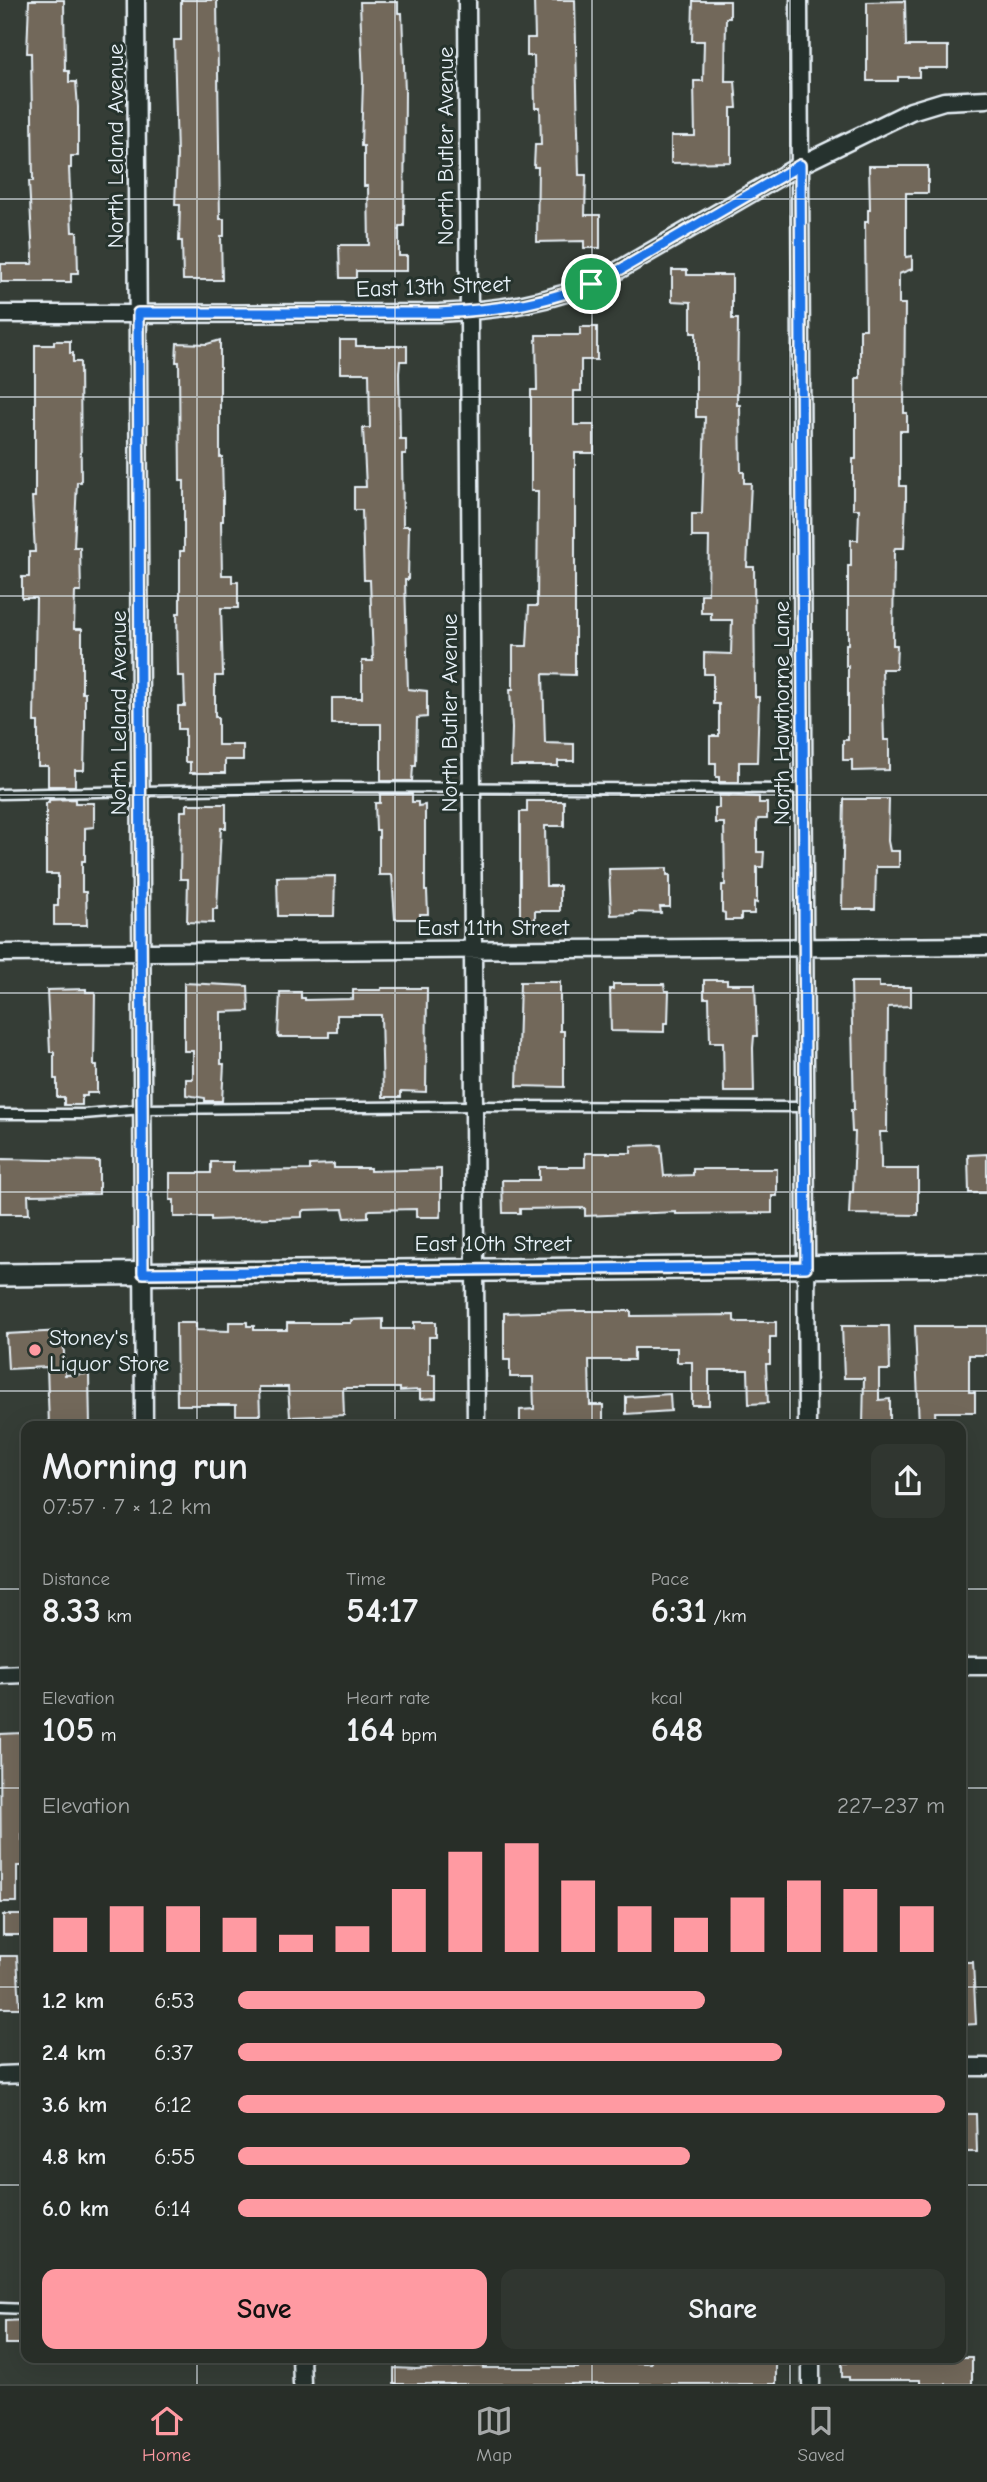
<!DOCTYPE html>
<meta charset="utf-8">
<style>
:root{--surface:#282e28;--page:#303630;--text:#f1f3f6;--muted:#a5a8a8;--line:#444a45;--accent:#ff9aa2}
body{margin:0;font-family:"Comic Neue",sans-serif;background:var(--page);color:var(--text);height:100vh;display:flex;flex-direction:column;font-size:26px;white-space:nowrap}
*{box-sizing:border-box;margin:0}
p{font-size:23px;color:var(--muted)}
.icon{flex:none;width:38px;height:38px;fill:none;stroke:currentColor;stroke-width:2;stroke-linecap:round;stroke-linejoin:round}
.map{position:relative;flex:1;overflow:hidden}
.side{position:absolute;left:21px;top:1421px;width:945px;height:942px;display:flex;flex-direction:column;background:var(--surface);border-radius:14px;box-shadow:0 7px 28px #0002,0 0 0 2px var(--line)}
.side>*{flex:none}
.pin{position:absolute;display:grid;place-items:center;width:60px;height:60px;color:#fff;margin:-30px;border:4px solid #fff;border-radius:50%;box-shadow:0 2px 7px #0007}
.round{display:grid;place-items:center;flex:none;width:74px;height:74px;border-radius:14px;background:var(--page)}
.head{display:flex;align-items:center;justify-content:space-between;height:119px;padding:0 21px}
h1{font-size:38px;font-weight:700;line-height:52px}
.metrics{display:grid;grid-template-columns:repeat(3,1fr);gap:10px;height:119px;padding:7px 21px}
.metrics div{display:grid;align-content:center}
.metrics b{font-size:35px;font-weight:700}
.metrics small{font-size:19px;font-weight:400}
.metrics p{font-size:19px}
.chart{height:196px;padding:14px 21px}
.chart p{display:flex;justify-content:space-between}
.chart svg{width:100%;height:126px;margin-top:7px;stroke:var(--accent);stroke-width:6}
.primary-button{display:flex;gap:14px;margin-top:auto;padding:14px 21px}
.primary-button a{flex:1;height:80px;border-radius:14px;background:var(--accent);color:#111;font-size:28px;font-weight:700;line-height:80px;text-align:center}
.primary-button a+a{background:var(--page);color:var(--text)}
ul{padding:0 21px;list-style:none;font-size:23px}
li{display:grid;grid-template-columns:112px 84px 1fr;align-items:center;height:52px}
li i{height:18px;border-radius:9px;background:var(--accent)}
.dock{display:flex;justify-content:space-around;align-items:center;height:98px;border-top:2px solid var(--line);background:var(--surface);font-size:19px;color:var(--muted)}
.dock a{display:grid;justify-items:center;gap:4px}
.dock .current{color:var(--accent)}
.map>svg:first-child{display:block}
.building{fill:#72675a;stroke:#e8f1f8;stroke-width:2}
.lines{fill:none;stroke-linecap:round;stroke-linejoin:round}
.lane-casing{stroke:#e8f1f8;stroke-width:13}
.street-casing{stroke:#e8f1f8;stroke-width:21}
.secondary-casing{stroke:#e8f1f8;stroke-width:26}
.lane{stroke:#26332d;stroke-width:8}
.street{stroke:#26332d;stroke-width:16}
.secondary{stroke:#26332d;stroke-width:21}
.route-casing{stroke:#fff;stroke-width:14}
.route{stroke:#1a73e8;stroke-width:9}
.grid{fill:none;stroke:#e8f1f8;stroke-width:2;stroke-opacity:0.55}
.poi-dot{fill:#ff9aa2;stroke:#26332d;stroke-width:2.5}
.labels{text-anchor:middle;stroke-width:6;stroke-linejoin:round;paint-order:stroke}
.street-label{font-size:23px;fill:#e8f1f8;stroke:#26332d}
.poi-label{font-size:23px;fill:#e8f1f8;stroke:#26332d;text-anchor:start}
</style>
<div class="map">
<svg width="987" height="2384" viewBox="0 0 987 2384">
<rect width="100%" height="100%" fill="#353d36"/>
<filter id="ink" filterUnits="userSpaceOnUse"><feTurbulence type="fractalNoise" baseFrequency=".0143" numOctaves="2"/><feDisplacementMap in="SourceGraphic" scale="14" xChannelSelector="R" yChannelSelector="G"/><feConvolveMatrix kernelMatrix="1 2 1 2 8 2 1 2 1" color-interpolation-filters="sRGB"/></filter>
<g filter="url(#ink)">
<path class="building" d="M 29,0 L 64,0 L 65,71 L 69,71 L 69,82 L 76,82 L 78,107 L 78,156 L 71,156 L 71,168 L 69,168 L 72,232 L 77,232 L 78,273 L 71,273 L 71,282 L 1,282 L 1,264 L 32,264 L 33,258 L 29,181 L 33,181 L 31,53 L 27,53 Z
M 181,0 L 217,0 L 220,219 L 224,219 L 224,236 L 221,236 L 222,280 L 183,280 L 182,241 L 179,241 L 180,205 L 175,205 L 177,156 L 174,40 L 181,40 Z
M 534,0 L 575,0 L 579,175 L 586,175 L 585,215 L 600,215 L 600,248 L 584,248 L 584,241 L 537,242 L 538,167 L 534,167 L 535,145 L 541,145 L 540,108 L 535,108 L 534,56 L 527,56 L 527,38 L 535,38 Z
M 693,1 L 730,1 L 730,18 L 726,18 L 725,81 L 735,81 L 737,108 L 731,108 L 731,162 L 671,163 L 671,136 L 695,136 L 694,81 L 703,81 L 704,41 L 692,41 Z
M 905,1 L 906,46 L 948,46 L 948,68 L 919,68 L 919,77 L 898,77 L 898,81 L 867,81 L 867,2 Z
M 360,2 L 398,2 L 398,13 L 402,13 L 405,92 L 404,226 L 399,226 L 399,256 L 407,256 L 407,271 L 356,271 L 356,278 L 340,278 L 339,245 L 369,245 L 368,186 L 364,186 L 364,146 L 361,146 L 363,81 Z
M 869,166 L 928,166 L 928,193 L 906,193 L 906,257 L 912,256 L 912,269 L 899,274 L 899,304 L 905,304 L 904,413 L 907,413 L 907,431 L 900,431 L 900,486 L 906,486 L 906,501 L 904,548 L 895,548 L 894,552 L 893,645 L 897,645 L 896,669 L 882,669 L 884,740 L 889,740 L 889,770 L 852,771 L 852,760 L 843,760 L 843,740 L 848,740 L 848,666 L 846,666 L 846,644 L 848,644 L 848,566 L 851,566 L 851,540 L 858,540 L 859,509 L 853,509 L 853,459 L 856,459 L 856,378 L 860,378 L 860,329 L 866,329 L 865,222 L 868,222 L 868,210 L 870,210 Z
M 672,270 L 687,270 L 687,275 L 732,275 L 732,319 L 738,319 L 737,405 L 740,405 L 741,472 L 744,472 L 744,483 L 751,483 L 747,567 L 754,567 L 755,697 L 759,697 L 757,762 L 739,762 L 739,782 L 719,782 L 719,777 L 716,777 L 716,763 L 710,763 L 710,736 L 719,736 L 719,704 L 713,704 L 713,674 L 704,674 L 704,653 L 731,654 L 732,620 L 711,620 L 711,613 L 701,613 L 701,594 L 708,594 L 709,537 L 692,537 L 692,514 L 702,514 L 705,417 L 696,417 L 696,333 L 691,333 L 691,302 L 672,301 Z
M 580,327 L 597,327 L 597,360 L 581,360 L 581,391 L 574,391 L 574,425 L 594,425 L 594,453 L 575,453 L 575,675 L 543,674 L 545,743 L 574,744 L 574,761 L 558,761 L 558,766 L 511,766 L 512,728 L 510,689 L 513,689 L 513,646 L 527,646 L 529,606 L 537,606 L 538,491 L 531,491 L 531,390 L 537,390 L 536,335 L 580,335 Z
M 220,340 L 220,457 L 222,457 L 223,497 L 223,521 L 221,521 L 222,575 L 232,575 L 232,582 L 238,582 L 238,608 L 221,608 L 223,676 L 215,676 L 215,717 L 218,717 L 218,745 L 243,745 L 243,760 L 225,760 L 225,773 L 190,773 L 190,762 L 185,762 L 185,729 L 178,729 L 178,706 L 185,706 L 184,676 L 178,676 L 177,613 L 180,613 L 180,551 L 184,551 L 184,481 L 180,481 L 179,362 L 176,362 L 177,343 L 207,344 Z
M 340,340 L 356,340 L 356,346 L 407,346 L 407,361 L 400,361 L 399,373 L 400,439 L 406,439 L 406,454 L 402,454 L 403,526 L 409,526 L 408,580 L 405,580 L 408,689 L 427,691 L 427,717 L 417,718 L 416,766 L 413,766 L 412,781 L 381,781 L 381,724 L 332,724 L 332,698 L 362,698 L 362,661 L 373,661 L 370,580 L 364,580 L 362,510 L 354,510 L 354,487 L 366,487 L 363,428 L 370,428 L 369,373 L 340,373 Z
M 54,341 L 70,341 L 70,353 L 73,353 L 73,362 L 80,362 L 81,482 L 77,482 L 74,547 L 80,547 L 81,592 L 75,592 L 74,629 L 82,629 L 82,693 L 85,693 L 85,728 L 84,770 L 75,770 L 75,786 L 48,786 L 48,766 L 38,766 L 38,722 L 34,722 L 36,598 L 22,598 L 22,577 L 29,577 L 29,552 L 35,552 L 32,497 L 35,497 L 35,345 L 54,345 Z
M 380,794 L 412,794 L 412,802 L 418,802 L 418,806 L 425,805 L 425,891 L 427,891 L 428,914 L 420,914 L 420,919 L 395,919 L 392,875 L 379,875 L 379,830 L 376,830 L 375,803 L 380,803 Z
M 719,795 L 759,797 L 759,803 L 767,803 L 767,819 L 758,819 L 757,824 L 757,852 L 764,852 L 763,867 L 757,867 L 757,903 L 754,902 L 754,914 L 741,914 L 741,920 L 725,920 L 725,913 L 722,912 L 722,885 L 725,885 L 724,823 L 715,823 L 715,808 L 719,808 Z
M 75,799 L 75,803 L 94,803 L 94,827 L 85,828 L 85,861 L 82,861 L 82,892 L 86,892 L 87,925 L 54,925 L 54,906 L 58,906 L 58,874 L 46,874 L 46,803 L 49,803 L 49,800 Z
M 844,799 L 889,799 L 888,841 L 890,851 L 899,851 L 899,867 L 876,867 L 875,909 L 842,909 Z
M 527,801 L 564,801 L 564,826 L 545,826 L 546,886 L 560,886 L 560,911 L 535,911 L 535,920 L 520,920 L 520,812 L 527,812 Z
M 187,804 L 226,804 L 226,828 L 221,828 L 217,909 L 213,909 L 213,923 L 187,922 L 188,879 L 180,879 L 181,811 L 187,811 Z
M 667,868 L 667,875 L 670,875 L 670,907 L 660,907 L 661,913 L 634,912 L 634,914 L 611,915 L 609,869 Z
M 335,876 L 334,916 L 278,916 L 277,877 Z
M 704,980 L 727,980 L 727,984 L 755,984 L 757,1036 L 754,1036 L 753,1048 L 754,1092 L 724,1092 L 723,1042 L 710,1042 L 709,998 L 704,998 Z
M 520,982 L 560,982 L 560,1031 L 564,1031 L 564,1087 L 517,1086 Z
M 851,982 L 879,982 L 879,987 L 911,987 L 911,1006 L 888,1007 L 887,1132 L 880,1132 L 881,1160 L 881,1169 L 918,1169 L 918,1215 L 849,1214 L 850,1192 L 853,1192 L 855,1132 L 852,1132 L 851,1110 L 854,1110 Z
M 184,983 L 248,986 L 249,1011 L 221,1012 L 221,1064 L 224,1064 L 222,1101 L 205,1101 L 205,1098 L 186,1095 L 186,1079 L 193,1079 L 193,1051 L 184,1051 Z
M 613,984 L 664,984 L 665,991 L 669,991 L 668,1023 L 664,1023 L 664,1032 L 611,1031 L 610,989 L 613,989 Z
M 381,988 L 427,988 L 426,1092 L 401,1091 L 401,1097 L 383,1097 L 381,1015 L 337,1015 L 337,1032 L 329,1032 L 329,1037 L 278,1037 L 280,992 L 301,992 L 301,998 L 305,998 L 305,1000 L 353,999 L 353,990 L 381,990 Z
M 86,989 L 86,992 L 95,992 L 94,1066 L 97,1066 L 97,1093 L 87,1093 L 87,1096 L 82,1096 L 82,1105 L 64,1105 L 64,1097 L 57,1097 L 57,1079 L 54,1079 L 54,1052 L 50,1052 L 47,990 Z
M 661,1145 L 664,1176 L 693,1175 L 693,1169 L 777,1169 L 777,1196 L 772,1196 L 772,1213 L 676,1214 L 676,1212 L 585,1216 L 585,1208 L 520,1209 L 520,1213 L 503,1213 L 502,1180 L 539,1180 L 539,1167 L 585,1167 L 585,1153 L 631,1153 L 631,1146 Z
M 987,1154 L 987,1193 L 969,1193 L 968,1155 Z
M 0,1159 L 99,1161 L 99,1194 L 28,1195 L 29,1214 L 0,1214 Z
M 211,1162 L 233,1162 L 233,1171 L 310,1170 L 310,1165 L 334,1164 L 334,1168 L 370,1168 L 370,1171 L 441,1169 L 441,1211 L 440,1217 L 416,1217 L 416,1209 L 370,1210 L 368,1211 L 368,1217 L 345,1218 L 343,1209 L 304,1210 L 302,1212 L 302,1217 L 211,1220 L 211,1217 L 174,1217 L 174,1200 L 170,1200 L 170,1173 L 211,1173 Z
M 576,1311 L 631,1311 L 631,1316 L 734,1315 L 734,1321 L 737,1322 L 776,1322 L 776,1337 L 770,1337 L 770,1364 L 766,1364 L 768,1403 L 749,1404 L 748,1370 L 709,1370 L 709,1405 L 692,1405 L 692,1362 L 677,1362 L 677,1348 L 634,1348 L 634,1360 L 589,1360 L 590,1405 L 603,1405 L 603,1422 L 558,1422 L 559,1426 L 520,1426 L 520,1410 L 534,1409 L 533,1377 L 510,1377 L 510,1360 L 504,1360 L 504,1313 Z
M 383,1319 L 383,1329 L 414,1329 L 414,1322 L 436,1322 L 436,1337 L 429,1337 L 429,1375 L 436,1375 L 436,1398 L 420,1399 L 420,1390 L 400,1391 L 400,1388 L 343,1388 L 344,1415 L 290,1417 L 288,1387 L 259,1387 L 260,1415 L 236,1415 L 236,1405 L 177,1405 L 176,1323 L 196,1323 L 196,1330 L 229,1331 L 229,1322 L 247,1322 L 247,1326 L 254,1326 L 254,1330 L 287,1330 L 287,1323 L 351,1323 L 351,1320 Z
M 842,1326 L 889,1326 L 890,1370 L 879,1370 L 879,1400 L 890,1399 L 890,1425 L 863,1425 L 864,1378 L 844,1378 Z
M 915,1326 L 987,1326 L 987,1355 L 969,1355 L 969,1392 L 975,1392 L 975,1412 L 935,1412 L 936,1426 L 919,1426 Z
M 63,1331 L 65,1375 L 89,1374 L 90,1426 L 49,1426 L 47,1367 L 8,1369 L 6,1334 Z
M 670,1394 L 671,1411 L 626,1414 L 626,1397 Z
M 22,1733 L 22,1840 L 26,1840 L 26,1866 L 17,1866 L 17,1902 L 1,1902 L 0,1734 Z
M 3,1915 L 23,1915 L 23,1935 L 3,1935 Z
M 0,1956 L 17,1956 L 20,2008 L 0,2008 Z
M 961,1962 L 973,1962 L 976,2024 L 961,2025 Z
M 961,2114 L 976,2114 L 977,2152 L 961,2152 Z
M 26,2320 L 26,2344 L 5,2344 L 5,2321 Z
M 651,2357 L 682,2357 L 682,2360 L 776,2357 L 776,2384 L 394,2384 L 394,2368 L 416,2369 L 483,2366 L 483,2368 L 578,2368 L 578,2364 L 596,2364 L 596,2362 L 651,2363 Z
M 847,2357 L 972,2357 L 972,2384 L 920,2384 L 920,2380 L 849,2380 L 849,2377 L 842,2377 L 842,2363 L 847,2363 Z"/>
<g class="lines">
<g class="lane-casing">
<path id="lane" d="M 0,794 L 330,787 L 804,789
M 0,1114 L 84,1114 L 142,1109 L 474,1106 L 805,1107
M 0,2308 L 26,2309"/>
</g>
<g class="street-casing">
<path id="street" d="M 136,0 L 144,1426
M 467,0 L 476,1426
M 799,0 L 807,1426
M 0,314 L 439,313 C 500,310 550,303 605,278 L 800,165 L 911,111 L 944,101 L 987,99
M 0,953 L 987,946
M 961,1666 L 987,1666
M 0,1675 L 26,1674
M 961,2067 L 987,2067
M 0,2075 L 26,2074
M 301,2357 L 302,2384
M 811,2357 L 811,2384"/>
</g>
<g class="secondary-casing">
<path id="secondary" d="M 0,1275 L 987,1265"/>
</g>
<use href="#lane" class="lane"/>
<use href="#street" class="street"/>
<use href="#secondary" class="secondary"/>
</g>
</g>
<g class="lines" filter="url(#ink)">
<g class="route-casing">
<path id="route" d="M 800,165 L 806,1267 L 143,1273 L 138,313 L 439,313 C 500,310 550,303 606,278 Z"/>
</g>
<use href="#route" class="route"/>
</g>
<path class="grid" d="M 197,0 L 197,1426M 395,0 L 395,1426M 592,0 L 592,1426M 790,0 L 790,1426M 0,199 L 987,199M 0,397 L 987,397M 0,596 L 987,596M 0,795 L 987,795M 0,993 L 987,993M 0,1192 L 987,1192M 0,1391 L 987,1391M 0,1589 L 26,1589M 961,1589 L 987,1589M 0,1788 L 26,1788M 961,1788 L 987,1788M 0,1987 L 26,1987M 961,1987 L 987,1987M 0,2185 L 26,2185M 961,2185 L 987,2185M 197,2357 L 197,2384M 395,2357 L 395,2384M 592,2357 L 592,2384M 790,2357 L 790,2384"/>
<circle class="poi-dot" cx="35" cy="1350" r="7"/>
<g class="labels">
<g class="street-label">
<text transform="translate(115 146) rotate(-90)" y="8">North Leland Avenue</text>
<text transform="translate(445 146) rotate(-90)" y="8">North Butler Avenue</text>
<text transform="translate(433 286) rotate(-2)" y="8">East 13th Street</text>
<text transform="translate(118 713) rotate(-90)" y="8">North Leland Avenue</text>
<text transform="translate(449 713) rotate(-90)" y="8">North Butler Avenue</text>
<text transform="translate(781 713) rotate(-90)" y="8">North Hawthorne Lane</text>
<text x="493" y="935">East 11th Street</text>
<text x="493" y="1251">East 10th Street</text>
</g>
<g class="poi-label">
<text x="49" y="1345">Stoney's<tspan x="49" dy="26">Liquor Store</tspan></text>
</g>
</g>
</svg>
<div class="pin" style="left:591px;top:284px;background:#1e9e55"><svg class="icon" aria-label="arrive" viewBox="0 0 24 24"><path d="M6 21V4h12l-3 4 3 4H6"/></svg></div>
<section class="side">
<div class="head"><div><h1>Morning run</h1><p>07:57 · 7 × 1.2 km</p></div><a class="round"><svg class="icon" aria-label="share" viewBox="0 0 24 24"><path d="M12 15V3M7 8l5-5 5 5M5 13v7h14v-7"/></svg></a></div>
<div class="metrics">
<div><p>Distance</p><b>8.33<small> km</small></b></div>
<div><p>Time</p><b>54:17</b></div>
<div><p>Pace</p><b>6:31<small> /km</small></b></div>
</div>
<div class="metrics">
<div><p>Elevation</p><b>105<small> m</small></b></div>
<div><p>Heart rate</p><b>164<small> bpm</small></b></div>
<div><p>kcal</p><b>648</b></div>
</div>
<div class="chart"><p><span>Elevation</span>227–237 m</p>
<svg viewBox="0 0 160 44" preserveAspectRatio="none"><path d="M5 44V32M15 44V28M25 44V28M35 44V32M45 44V38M55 44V35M65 44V22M75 44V9M85 44V6M95 44V19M105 44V28M115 44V32M125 44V25M135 44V19M145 44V22M155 44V28"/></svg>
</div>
<ul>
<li><b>1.2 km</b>6:53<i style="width:66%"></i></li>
<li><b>2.4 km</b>6:37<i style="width:77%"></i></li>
<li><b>3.6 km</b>6:12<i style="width:100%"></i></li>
<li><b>4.8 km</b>6:55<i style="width:64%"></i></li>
<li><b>6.0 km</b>6:14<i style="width:98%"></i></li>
</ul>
<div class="primary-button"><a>Save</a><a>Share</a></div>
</section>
</div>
<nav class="dock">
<a class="current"><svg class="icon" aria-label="home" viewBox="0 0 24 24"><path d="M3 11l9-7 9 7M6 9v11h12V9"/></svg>Home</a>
<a><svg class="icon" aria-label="map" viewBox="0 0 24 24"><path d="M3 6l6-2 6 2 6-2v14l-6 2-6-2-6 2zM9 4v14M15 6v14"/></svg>Map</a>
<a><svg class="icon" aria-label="saved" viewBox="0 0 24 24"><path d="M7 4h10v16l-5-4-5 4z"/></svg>Saved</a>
</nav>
